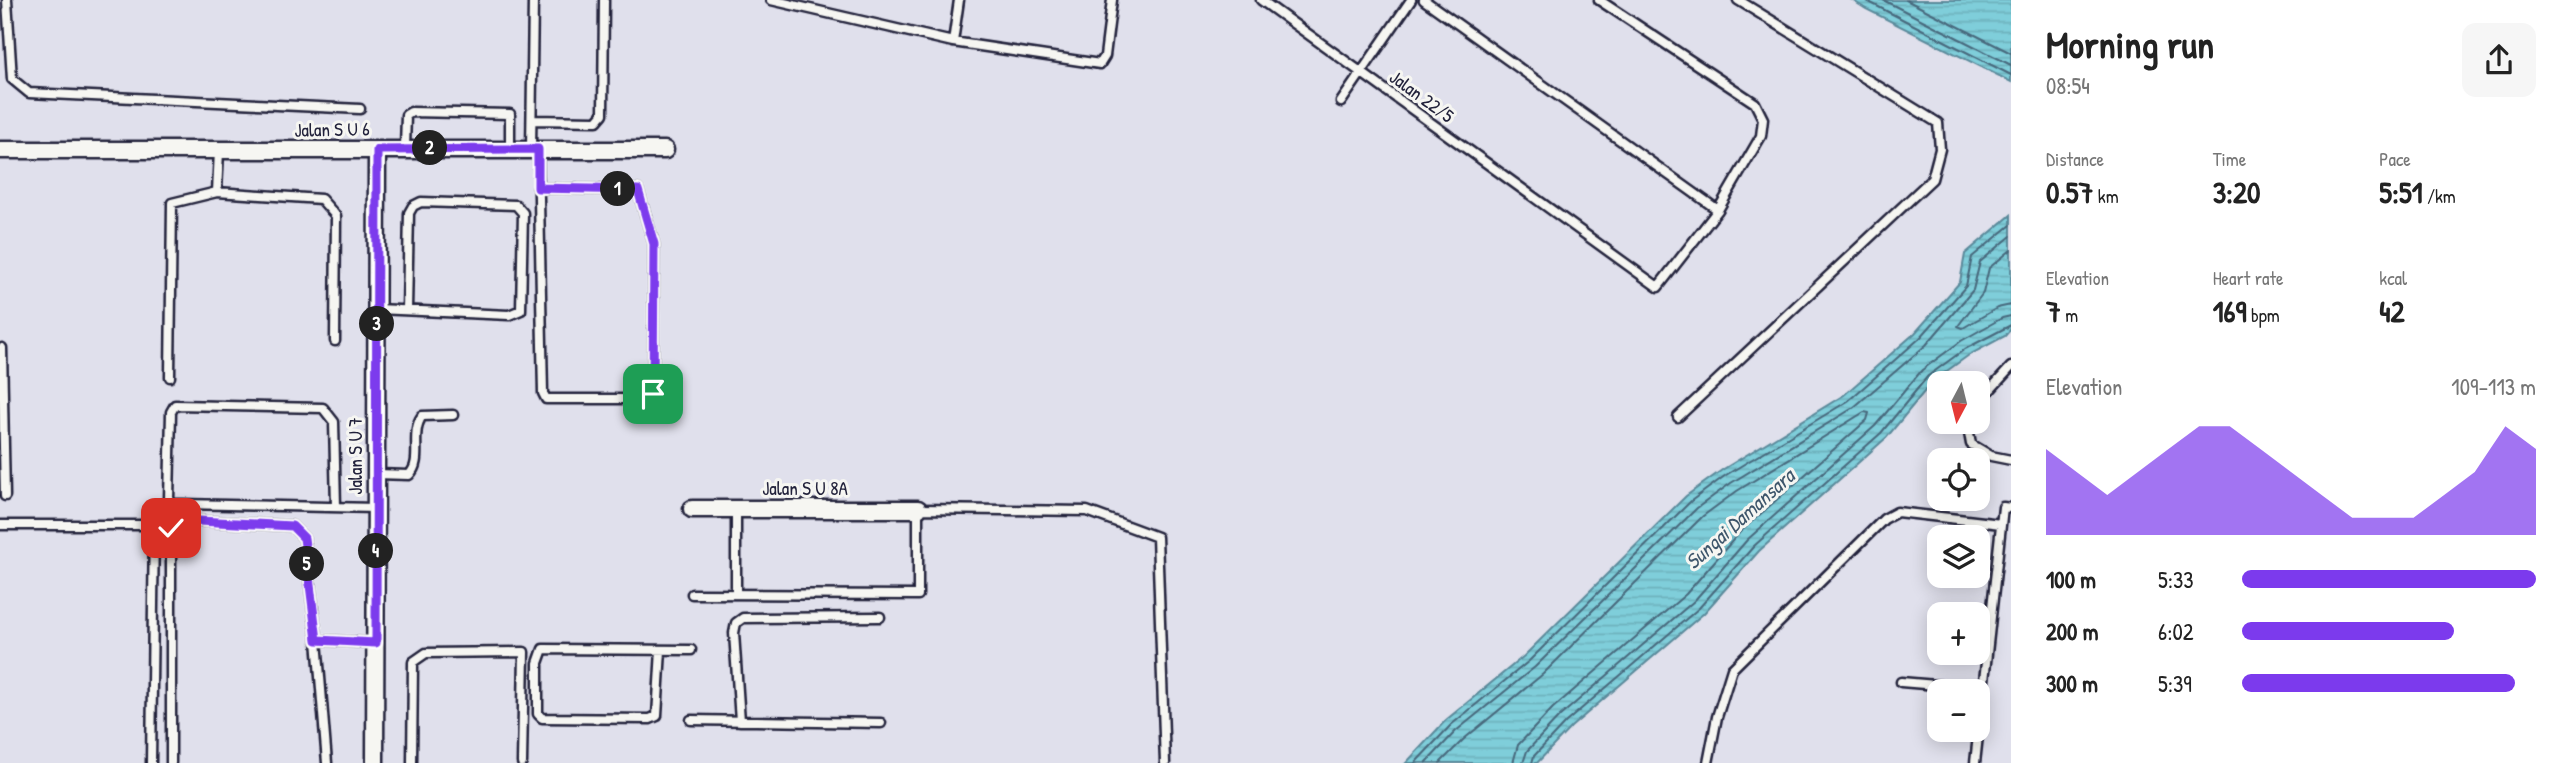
<!DOCTYPE html>
<meta charset="utf-8">
<style>
:root{--surface:#fff;--page:#f6f6f6;--text:#222;--muted:#767676;--accent:#7c3aed}
body{margin:0;font-family:"Patrick Hand",sans-serif;background:var(--page);color:var(--text);height:100vh;display:flex;flex-direction:column;font-size:26px;white-space:nowrap}
*{box-sizing:border-box;margin:0}
p{font-size:23px;color:var(--muted)}
.icon{flex:none;width:38px;height:38px;fill:none;stroke:currentColor;stroke-width:2;stroke-linecap:round;stroke-linejoin:round}
.map{position:relative;flex:1;overflow:hidden}
.sheet{display:flex;flex-direction:column;background:var(--surface);width:560px}
.sheet>*{flex:none}
.needle{width:46px;rotate:187deg}
.fabs{position:absolute;left:1927px;top:371px;display:grid;gap:14px}
.fabs a{display:grid;place-items:center;width:63px;height:63px;border-radius:14px;background:var(--surface);box-shadow:0 4px 18px #0003;font-size:35px}
.pin{position:absolute;display:grid;place-items:center;width:60px;height:60px;color:#fff;margin:-30px;border-radius:14px;box-shadow:0 4px 10px #0006}
.km{position:absolute;width:35px;height:35px;margin:-18px;border-radius:50%;background:#222;color:#fff;font-size:19px;line-height:35px;text-align:center}
.round{display:grid;place-items:center;flex:none;width:74px;height:74px;border-radius:14px;background:var(--page)}
.overview{display:flex;align-items:center;justify-content:space-between;height:119px;padding:0 35px}
h1{font-size:38px;font-weight:700;line-height:52px}
.figures{display:grid;grid-template-columns:repeat(3,1fr);gap:10px;height:119px;padding:7px 35px}
.figures div{display:grid;align-content:center}
.figures b{font-size:30px;font-weight:700}
.figures small{font-size:19px;font-weight:400}
.figures p{font-size:19px}
.chart{height:196px;padding:14px 35px}
.chart p{display:flex;justify-content:space-between}
.chart svg{width:100%;height:126px;margin-top:7px;fill:var(--accent);opacity:.7}
ul{padding:0 35px;list-style:none;font-size:23px}
li{display:grid;grid-template-columns:112px 84px 1fr;align-items:center;height:52px}
li i{height:18px;border-radius:9px;background:var(--accent)}
main{display:flex;flex:1;min-height:0}
.map>svg:first-child{display:block}
.water{fill:url(#water-rules);stroke:#5a899a;stroke-width:2}
.lines{fill:none;stroke-linecap:round;stroke-linejoin:round}
.shore{stroke:#47677b;stroke-width:2}
.lane-casing{stroke:#22223b;stroke-width:13}
.street-casing{stroke:#22223b;stroke-width:21}
.lane{stroke:#f6f6f2;stroke-width:8}
.street{stroke:#f6f6f2;stroke-width:16}
.route-casing{stroke:#fff;stroke-width:14}
.route{stroke:#7c3aed;stroke-width:9}
.labels{text-anchor:middle;stroke-width:6;stroke-linejoin:round;paint-order:stroke}
.street-label{font-size:19px;fill:#22223b;stroke:#f6f6f2}
.water-label{font-size:21px;font-style:italic;fill:#3e566b;stroke:#f6f6f2}
</style>
<main>
<div class="map">
<svg width="2011" height="763" viewBox="0 0 2011 763">
<defs>
<pattern id="water-rules" width="6" height="5" patternUnits="userSpaceOnUse" patternTransform="scale(1.75)"><rect width="6" height="5" fill="#7fceda"/><path d="M0 2.5h6" fill="none" stroke="#6db1bc"/></pattern>
</defs>
<rect width="100%" height="100%" fill="#e0e0ec"/>
<filter id="ink" filterUnits="userSpaceOnUse"><feTurbulence type="fractalNoise" baseFrequency=".0143" numOctaves="2"/><feDisplacementMap in="SourceGraphic" scale="14" xChannelSelector="R" yChannelSelector="G"/><feConvolveMatrix kernelMatrix="1 2 1 2 8 2 1 2 1" color-interpolation-filters="sRGB"/></filter>
<g filter="url(#ink)">
<path class="water" d="M 1852,0 L 2011,0 L 2011,82 L 1866,9 Z
M 2011,215 L 2011,329 L 2005,336 L 1969,355 L 1933,381 L 1887,437 L 1759,551 L 1704,613 L 1571,727 L 1537,763 L 1406,763 L 1446,720 L 1524,656 L 1686,496 L 1722,470 L 1844,395 L 1915,333 L 1960,282 L 1965,254 Z"/>
<g class="lines">
<path class="shore" d="M 1865,0 L 2011,75
M 1883,0 L 2011,65
M 1906,0 L 2011,53
M 2011,250 L 1989,268 L 1983,293 L 1958,326 L 1963,328 L 1997,308 L 2011,305
M 1415,763 L 1451,725 L 1529,661 L 1691,501 L 1726,475 L 1848,401 L 1920,338 L 1966,286 L 1972,257 L 2011,225
M 1426,763 L 1456,731 L 1535,667 L 1697,508 L 1731,483 L 1853,408 L 1926,345 L 1973,290 L 1980,262 L 2011,236
M 1440,763 L 1464,739 L 1543,674 L 1703,516 L 1737,491 L 1864,412 L 1869,413 L 1867,420 L 1740,532 L 1686,594 L 1553,708 L 1518,745 L 1513,763
M 1523,763 L 1527,751 L 1560,716 L 1694,601 L 1747,540 L 1875,426 L 1922,370 L 1961,341 L 2002,318 L 2011,316
M 1532,763 L 1534,756 L 1566,722 L 1699,608 L 1754,546 L 1881,433 L 1928,376 L 1965,349 L 2011,325"/>
<g class="lane-casing">
<path id="lane" d="M 7,0 L 12,79 L 29,93 L 360,109
M 771,0 L 953,42 L 1100,64 L 1105,56 L 1112,0
M 1261,0 L 1658,287 L 1718,210 L 1761,136 L 1763,119 L 1755,103 L 1599,0
M 1424,0 L 1718,210
M 953,42 L 959,0
M 1341,102 L 1411,0
M 532,120 L 597,121 L 603,114 L 604,0
M 405,148 L 406,115 L 411,112 L 510,114 L 510,149
M 531,149 L 533,0
M 538,150 L 543,393 L 546,399 L 646,399 L 653,394 L 654,244 L 638,190 L 538,188
M 219,151 L 217,192 L 321,199 L 336,216 L 335,341
M 377,309 L 509,315 L 521,310 L 523,213 L 516,205 L 421,202 L 413,206 L 409,213 L 407,310
M 0,349 L 2,348 L 5,496
M 170,377 L 172,203 L 217,192
M 1978,403 L 2011,367
M 1678,417 L 1932,179 L 1940,149 L 1938,123 L 1738,0
M 1967,422 L 1971,444 L 1991,456 L 2011,460
M 376,474 L 409,475 C 424,461 409,434 422,416 L 453,415
M 336,507 L 334,422 L 323,408 L 175,405 L 171,412 L 169,500 L 172,504 L 183,504 L 376,508
M 736,509 L 736,594
M 0,525 L 154,525 L 151,763
M 692,594 L 918,595 L 918,509 L 1087,511 L 1157,537 L 1165,763
M 317,640 L 376,643
M 661,650 L 657,716 L 650,719 L 542,718 L 538,714 L 538,663 L 543,649 L 691,650
M 1901,682 L 1983,689
M 691,720 L 881,723
M 740,721 L 734,633 L 736,623 L 743,618 L 880,617
M 171,763 L 171,528 L 180,520 L 292,526 L 304,538 L 317,640 L 327,763
M 412,763 L 413,662 L 426,653 L 524,652 L 522,763
M 1708,763 L 1717,717 L 1732,669 L 1884,519 L 1897,512 L 2001,524
M 1975,763 L 2003,507 L 2011,508"/>
</g>
<g class="street-casing">
<path id="street" d="M 0,150 L 665,150
M 692,509 L 918,509
M 375,763 L 377,150"/>
</g>
<use href="#lane" class="lane"/>
<use href="#street" class="street"/>
</g>
</g>
<g class="lines" filter="url(#ink)">
<g class="route-casing">
<path id="route" d="M 171,528 L 180,520 L 292,526 L 304,538 L 317,640 L 376,643 L 377,150 L 538,149 L 538,188 L 638,190 L 654,244 L 653,394"/>
</g>
<use href="#route" class="route"/>
</g>
<g class="labels">
<g class="street-label">
<text transform="translate(1422 96) rotate(36)" y="7">Jalan 22/5</text>
<text transform="translate(332 129) rotate(-1)" y="7">Jalan S U 6</text>
<text transform="translate(355 456) rotate(-90)" y="7">Jalan S U 7</text>
<text x="805" y="495">Jalan S U 8A</text>
</g>
<g class="water-label">
<text transform="translate(1740 519) rotate(-42)" y="7">Sungai Damansara</text>
</g>
</g>
</svg>
<div class="fabs">
<a><svg class="needle" viewBox="-14 -14 28 28"><path d="M0-13l5 13h-10z" fill="#e53935"/><path d="M0 13l5-13h-10z" fill="#767676"/></svg></a>
<a><svg class="icon" aria-label="locate" viewBox="0 0 24 24"><circle cx="12" cy="12" r="6"/><path d="M12 2v4M12 18v4M2 12h4M18 12h4"/></svg></a>
<a><svg class="icon" aria-label="layers" viewBox="0 0 24 24"><path d="M12 4l9 5-9 5-9-5zM3 14l9 5 9-5"/></svg></a>
<a>+</a>
<a>−</a>
</div>
<div class="pin" style="left:653px;top:394px;background:#1e9e55"><svg class="icon" aria-label="arrive" viewBox="0 0 24 24"><path d="M6 21V4h12l-3 4 3 4H6"/></svg></div>
<div class="pin" style="left:171px;top:528px;background:#d93025"><svg class="icon" aria-label="check" viewBox="0 0 24 24"><path d="M5 12l5 5 9-10"/></svg></div>
<b class="km" style="left:618px;top:189px">1</b>
<b class="km" style="left:430px;top:148px">2</b>
<b class="km" style="left:377px;top:324px">3</b>
<b class="km" style="left:376px;top:551px">4</b>
<b class="km" style="left:307px;top:564px">5</b>
</div>
<section class="sheet">
<div class="overview"><div><h1>Morning run</h1><p>08:54</p></div><a class="round"><svg class="icon" aria-label="share" viewBox="0 0 24 24"><path d="M12 15V3M7 8l5-5 5 5M5 13v7h14v-7"/></svg></a></div>
<div class="figures">
<div><p>Distance</p><b>0.57<small> km</small></b></div>
<div><p>Time</p><b>3:20</b></div>
<div><p>Pace</p><b>5:51<small> /km</small></b></div>
</div>
<div class="figures">
<div><p>Elevation</p><b>7<small> m</small></b></div>
<div><p>Heart rate</p><b>169<small> bpm</small></b></div>
<div><p>kcal</p><b>42</b></div>
</div>
<div class="chart"><p><span>Elevation</span>109–113 m</p>
<svg viewBox="0 0 160 44" preserveAspectRatio="none"><path d="M0 44V14L10 22L20 30L30 22L40 14L50 6L60 6L70 14L80 22L90 30L100 38L110 38L120 38L130 30L140 22L150 6L160 14V44z"/></svg>
</div>
<ul>
<li><b>100 m</b>5:33<i style="width:100%"></i></li>
<li><b>200 m</b>6:02<i style="width:72%"></i></li>
<li><b>300 m</b>5:39<i style="width:93%"></i></li>
</ul>
</section>
</main>
